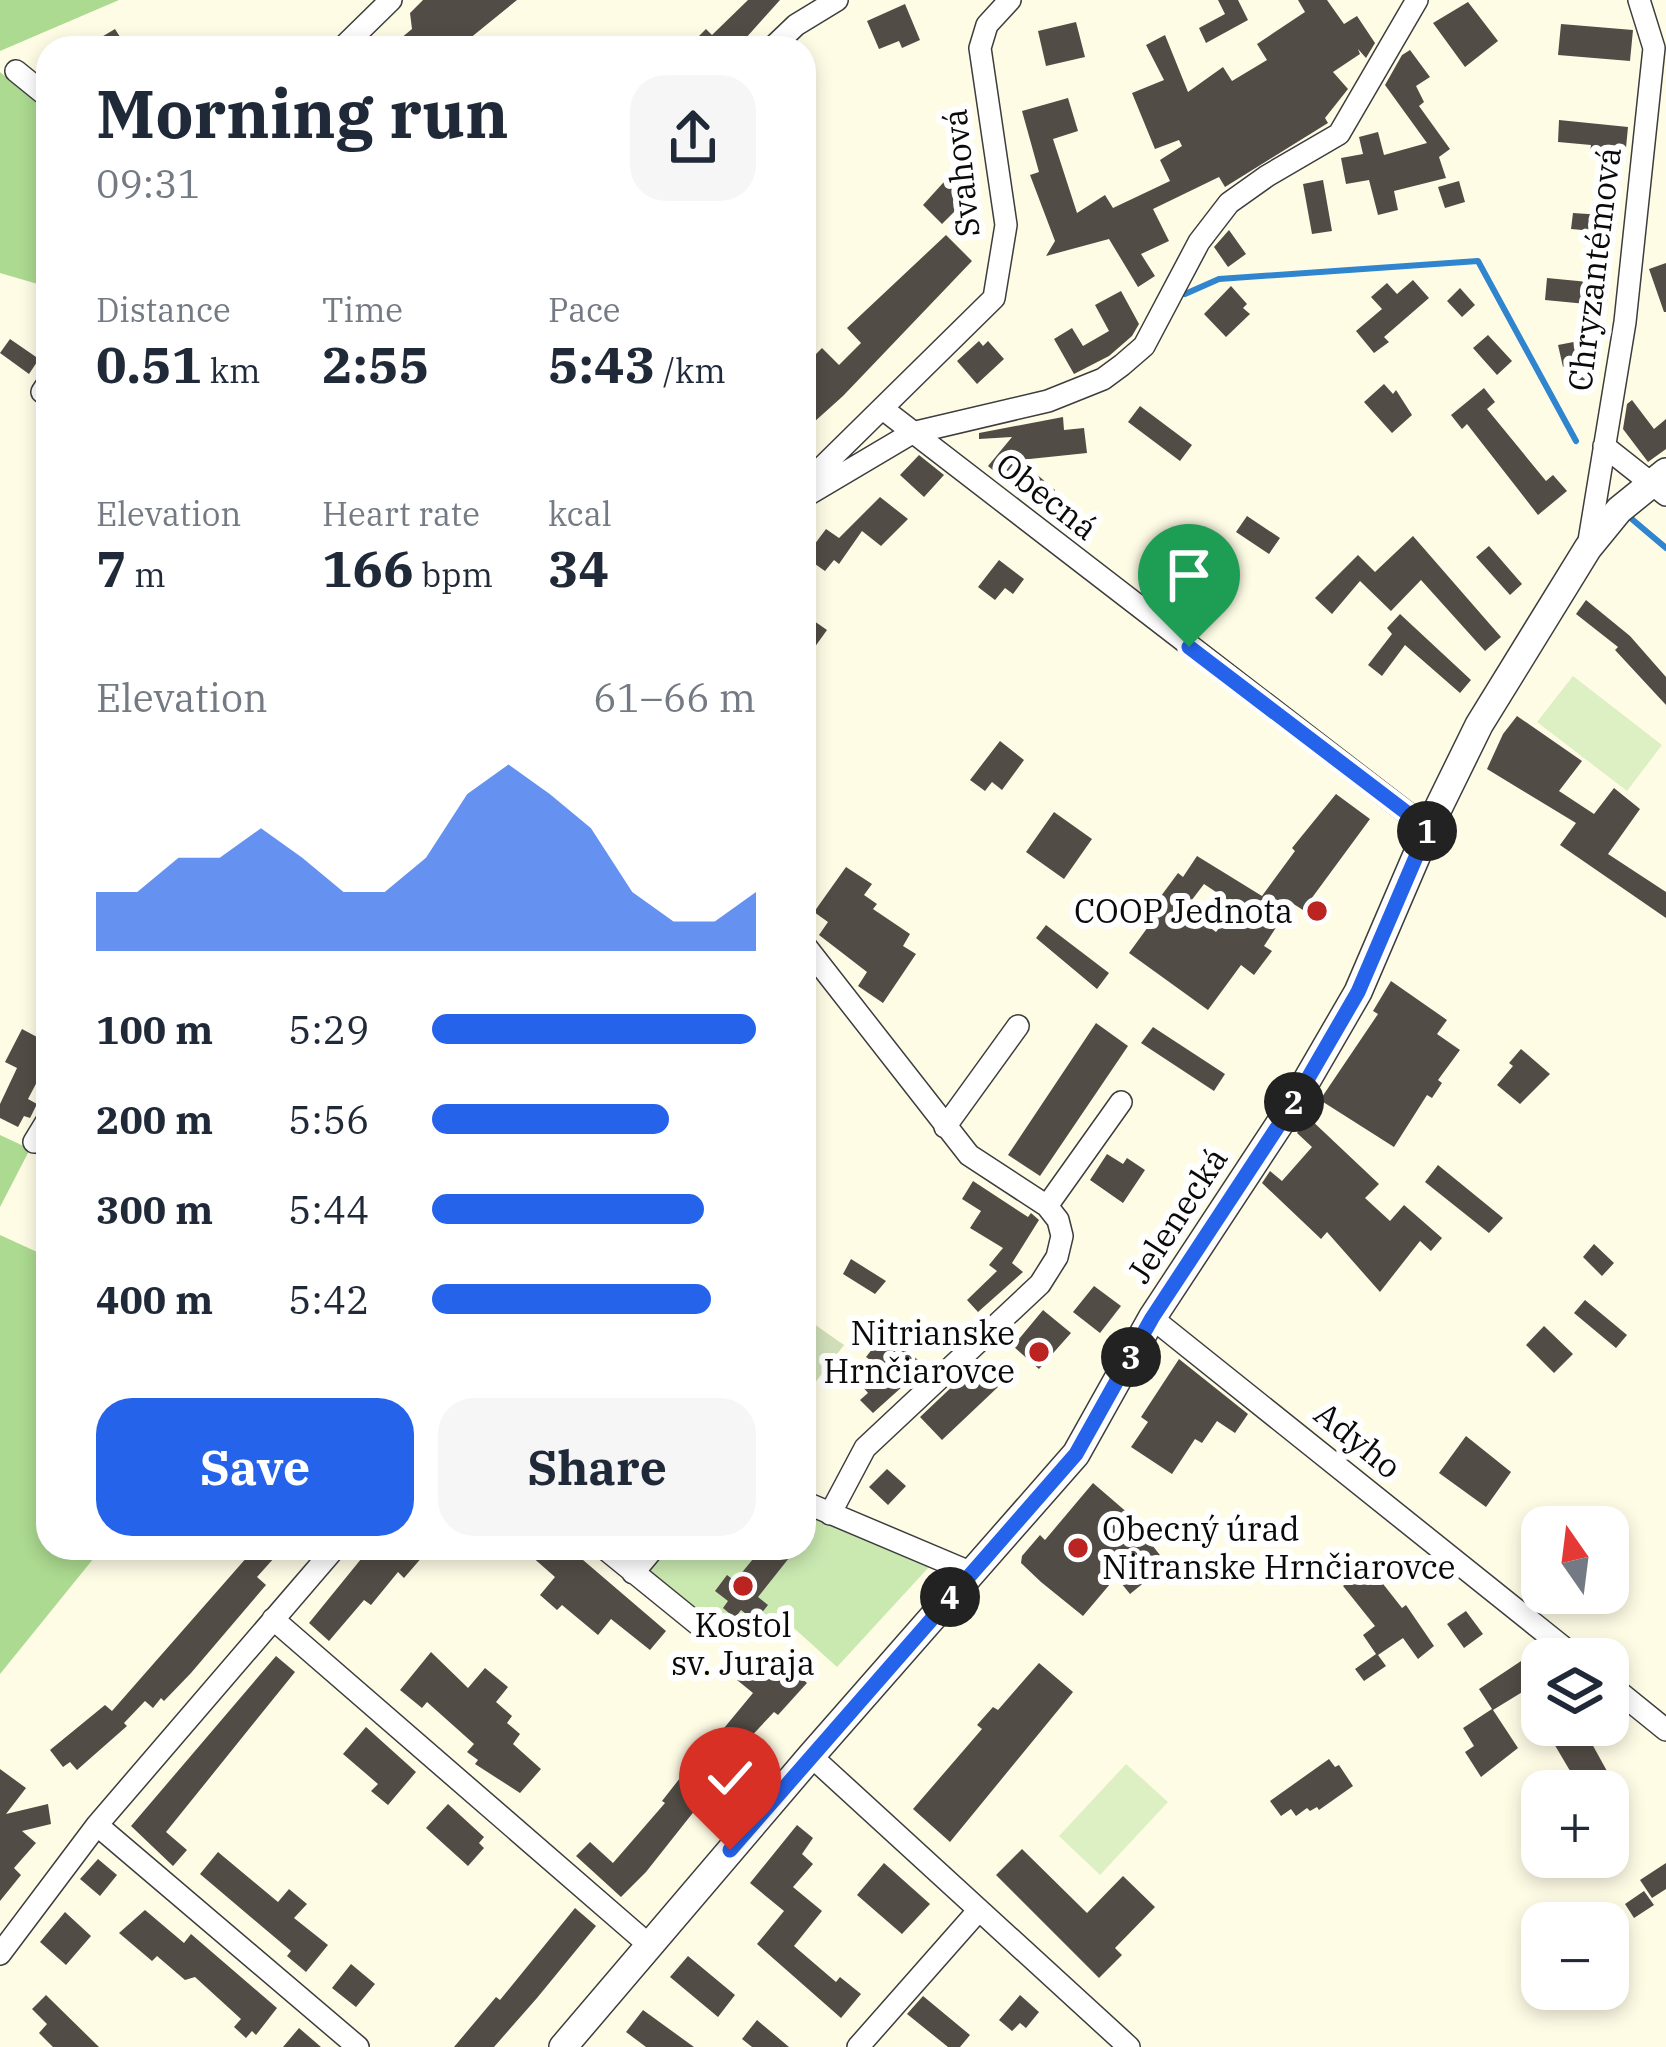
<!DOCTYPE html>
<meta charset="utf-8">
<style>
:root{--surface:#fff;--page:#f6f6f7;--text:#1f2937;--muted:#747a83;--accent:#2563eb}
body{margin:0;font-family:"IBM Plex Serif",serif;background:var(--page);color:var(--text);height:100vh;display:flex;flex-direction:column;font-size:45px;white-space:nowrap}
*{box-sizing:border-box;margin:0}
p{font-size:39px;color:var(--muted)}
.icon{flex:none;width:66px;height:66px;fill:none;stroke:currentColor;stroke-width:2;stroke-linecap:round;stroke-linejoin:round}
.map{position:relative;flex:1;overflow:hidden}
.details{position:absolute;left:36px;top:36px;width:780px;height:1524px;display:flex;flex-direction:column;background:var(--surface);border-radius:36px;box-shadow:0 6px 18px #0003}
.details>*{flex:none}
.needle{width:78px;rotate:346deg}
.fabs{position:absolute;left:1521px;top:1506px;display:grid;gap:24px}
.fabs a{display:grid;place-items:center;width:108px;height:108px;border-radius:24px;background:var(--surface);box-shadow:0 6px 18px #0003;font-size:60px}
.pin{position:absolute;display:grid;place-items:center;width:102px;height:102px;color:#fff;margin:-123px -51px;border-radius:50% 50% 50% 0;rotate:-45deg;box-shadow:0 0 12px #0007}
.pin .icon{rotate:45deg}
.km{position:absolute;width:60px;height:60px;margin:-30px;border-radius:50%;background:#222;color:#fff;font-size:33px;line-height:60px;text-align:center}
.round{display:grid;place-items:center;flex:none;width:126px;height:126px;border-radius:36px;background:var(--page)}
.headline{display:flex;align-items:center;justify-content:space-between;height:204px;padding:0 60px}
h1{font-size:66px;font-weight:700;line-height:90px}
.metrics{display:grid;grid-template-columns:repeat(3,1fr);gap:18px;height:204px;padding:12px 60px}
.metrics div{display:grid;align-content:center}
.metrics b{font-size:51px;font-weight:700}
.metrics small{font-size:33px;font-weight:400}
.metrics p{font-size:33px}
.chart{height:336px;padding:24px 60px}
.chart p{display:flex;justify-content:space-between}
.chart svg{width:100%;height:216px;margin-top:12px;fill:var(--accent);opacity:.7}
.cta{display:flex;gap:24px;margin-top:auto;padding:24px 60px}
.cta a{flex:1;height:138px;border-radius:36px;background:var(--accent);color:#fff;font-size:48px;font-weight:700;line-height:138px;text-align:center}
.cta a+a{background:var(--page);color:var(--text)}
ul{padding:0 60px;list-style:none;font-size:39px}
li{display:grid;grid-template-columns:192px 144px 1fr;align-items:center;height:90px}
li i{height:30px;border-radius:15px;background:var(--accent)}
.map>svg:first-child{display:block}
.green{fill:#cae9b1}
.forest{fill:#acda90}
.cemetery{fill:#d0dfb9}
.pitch{fill:#ddf0c3}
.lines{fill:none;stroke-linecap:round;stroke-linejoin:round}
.stream{stroke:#3085cf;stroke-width:6}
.building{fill:#524c46;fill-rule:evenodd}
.minor-casing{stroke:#3d3d3d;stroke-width:24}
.tertiary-casing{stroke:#3d3d3d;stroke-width:30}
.minor{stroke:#fff;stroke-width:21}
.tertiary{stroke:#fff;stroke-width:27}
.route-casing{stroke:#fff;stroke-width:24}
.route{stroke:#2563eb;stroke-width:15}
.poi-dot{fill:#bb2421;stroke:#fff;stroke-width:4.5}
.labels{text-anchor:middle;stroke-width:12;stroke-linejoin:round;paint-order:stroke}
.street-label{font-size:33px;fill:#0a0a0a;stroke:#fff}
.poi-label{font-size:33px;fill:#0a0a0a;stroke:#fff;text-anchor:end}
</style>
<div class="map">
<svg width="1666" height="2047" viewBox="0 0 1666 2047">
<rect width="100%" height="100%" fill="#fffce6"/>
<path class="green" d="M 804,1509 L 929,1567 L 837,1667 L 786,1621 L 742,1628 L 700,1626 L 606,1548 L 804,1548 Z"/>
<path class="forest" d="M 0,0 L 119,0 L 0,51 Z
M 0,72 L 48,113 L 48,287 L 0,273 Z
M 0,1135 L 30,1149 L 0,1207 Z
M 0,1235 L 48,1257 L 48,1548 L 102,1548 L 0,1674 Z"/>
<path class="cemetery" d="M 804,1317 L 844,1345 L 804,1397 Z"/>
<path class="pitch" d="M 1573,676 L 1662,745 L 1627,791 L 1537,722 Z
M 1126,1764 L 1168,1802 L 1100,1875 L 1059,1836 Z"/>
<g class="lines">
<path class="stream" d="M 1185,294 L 1219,279 L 1478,261 L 1576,441
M 1627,515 L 1666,548"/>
</g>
<path class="building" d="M 423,0 L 517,0 L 469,39 L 476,48 L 389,48 L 412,29 L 410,13 Z
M 748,0 L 780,0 L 737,48 L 687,48 L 706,29 L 712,35 Z
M 1218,0 L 1238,0 L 1248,20 L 1206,43 L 1199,28 L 1225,14 Z
M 1298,0 L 1327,0 L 1344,24 L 1357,16 L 1375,43 L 1366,58 L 1358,49 L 1360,54 L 1333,72 L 1348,89 L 1325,118 L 1328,123 L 1225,187 L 1219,177 L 1153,209 L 1169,241 L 1141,254 L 1155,276 L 1138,287 L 1109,239 L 1046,256 L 1055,241 L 1030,175 L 1039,172 L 1022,111 L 1068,98 L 1078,131 L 1053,139 L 1077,213 L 1105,195 L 1113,208 L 1170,181 L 1160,160 L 1182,146 L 1179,140 L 1155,149 L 1132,93 L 1164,80 L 1146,45 L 1165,35 L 1188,92 L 1223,67 L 1232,81 L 1267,60 L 1257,44 L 1305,12 Z
M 1468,2 L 1498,41 L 1465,67 L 1433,23 Z
M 905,4 L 920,40 L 902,48 L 899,41 L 879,49 L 867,21 Z
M 1076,22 L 1085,57 L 1046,66 L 1038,31 Z
M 1561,24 L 1633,30 L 1630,61 L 1558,55 Z
M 115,29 L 127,48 L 83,48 Z
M 1410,50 L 1430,77 L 1416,86 L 1424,102 L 1419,106 L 1450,149 L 1439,157 L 1446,178 L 1394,191 L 1398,210 L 1378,215 L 1369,180 L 1346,184 L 1341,158 L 1363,154 L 1359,137 L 1378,132 L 1384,155 L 1427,143 L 1385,85 L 1402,55 Z
M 1559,120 L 1628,127 L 1625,158 L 1590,154 L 1591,145 L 1558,142 Z
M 952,173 L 973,193 L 942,224 L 923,205 Z
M 1323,180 L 1332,231 L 1312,234 L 1303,184 Z
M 1459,181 L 1465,202 L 1445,208 L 1438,187 Z
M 1573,213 L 1618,216 L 1616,233 L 1571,229 Z
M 1229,230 L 1246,254 L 1228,267 L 1214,247 Z
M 946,235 L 972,261 L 843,396 L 804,431 L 804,366 L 822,348 L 839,365 L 861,343 L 847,328 Z
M 1666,263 L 1666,312 L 1664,312 L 1649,269 Z
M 1547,278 L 1609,284 L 1607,306 L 1545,300 Z
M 1413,280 L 1429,298 L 1384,337 L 1389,342 L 1374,353 L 1356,331 L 1382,309 L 1371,297 L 1387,283 L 1397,294 Z
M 1231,286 L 1247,304 L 1243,308 L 1250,314 L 1226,337 L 1204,314 Z
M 1460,288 L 1475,305 L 1462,317 L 1447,301 Z
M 1121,291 L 1139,324 L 1132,336 L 1109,356 L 1074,374 L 1054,339 L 1072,328 L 1083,346 L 1109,331 L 1095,305 Z
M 1488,335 L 1512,361 L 1497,375 L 1473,348 Z
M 10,339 L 39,359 L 29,374 L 0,353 Z
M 1589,339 L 1596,379 L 1574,384 L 1569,365 L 1563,367 L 1558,345 Z
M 979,341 L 983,346 L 988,341 L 1004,359 L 977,384 L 957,361 Z
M 1384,384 L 1393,394 L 1396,390 L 1412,415 L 1392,433 L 1364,402 Z
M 1484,388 L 1495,402 L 1487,409 L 1546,481 L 1553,475 L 1567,491 L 1538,515 L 1467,424 L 1462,429 L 1451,415 Z
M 1632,400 L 1654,429 L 1666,419 L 1666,449 L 1648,462 L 1623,429 L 1627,404 Z
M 1140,406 L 1192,445 L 1180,461 L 1128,422 Z
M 1063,417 L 1064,430 L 1084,428 L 1087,453 L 1020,460 L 1055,490 L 1039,509 L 988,466 L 1012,437 L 979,439 L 979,433 Z
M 919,455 L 944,475 L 924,497 L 900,475 Z
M 880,497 L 908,519 L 881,546 L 862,531 L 839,564 L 834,560 L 825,571 L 805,557 L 826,529 L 839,538 Z
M 1247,516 L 1280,538 L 1269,554 L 1236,532 Z
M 1413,536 L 1501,637 L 1485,651 L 1421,580 L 1391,611 L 1360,581 L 1332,614 L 1315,598 L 1358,555 L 1375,572 Z
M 1489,546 L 1522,584 L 1510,595 L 1476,557 Z
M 999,560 L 1024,579 L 1013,594 L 1005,588 L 995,600 L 978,587 Z
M 1586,600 L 1630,636 L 1666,677 L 1666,705 L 1615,650 L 1618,647 L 1576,614 Z
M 804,614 L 827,630 L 804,662 Z
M 1400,614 L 1471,680 L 1460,693 L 1405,645 L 1382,676 L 1368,665 L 1392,634 L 1387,628 Z
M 1517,716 L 1582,761 L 1559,791 L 1594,814 L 1614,788 L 1640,809 L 1608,854 L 1666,892 L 1666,918 L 1560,845 L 1576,823 L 1487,769 L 1503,734 Z
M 1000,741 L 1024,760 L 1002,790 L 992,782 L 985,791 L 970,780 Z
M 1336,794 L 1370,819 L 1303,910 L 1292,903 L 1264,946 L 1272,951 L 1254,975 L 1241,965 L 1208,1010 L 1129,953 L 1153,920 L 1147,915 L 1178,873 L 1183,877 L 1197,856 L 1262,896 L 1295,851 L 1292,848 ZM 1204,884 L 1237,906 L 1216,932 L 1185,909 Z
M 1054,812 L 1092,839 L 1064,879 L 1026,852 Z
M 846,867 L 872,884 L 864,895 L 877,904 L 873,909 L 910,934 L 903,946 L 916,954 L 883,1003 L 858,986 L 867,972 L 819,935 L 828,922 L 814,912 Z
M 1046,925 L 1109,973 L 1097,989 L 1036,938 Z
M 1391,981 L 1447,1020 L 1437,1034 L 1460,1050 L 1438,1080 L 1442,1083 L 1432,1098 L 1427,1095 L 1394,1147 L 1320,1100 L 1378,1014 L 1373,1011 Z
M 48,1015 L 48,1061 L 28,1099 L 37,1104 L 30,1118 L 24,1116 L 18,1127 L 0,1118 L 0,1104 L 17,1068 L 5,1062 L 22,1029 L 37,1037 Z
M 1096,1023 L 1128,1046 L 1040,1176 L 1008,1155 Z
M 1153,1027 L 1225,1074 L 1214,1091 L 1141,1043 Z
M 1521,1049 L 1550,1074 L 1520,1104 L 1497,1085 L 1513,1066 L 1509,1063 Z
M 1308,1117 L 1379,1184 L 1365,1198 L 1390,1221 L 1404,1205 L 1442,1238 L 1431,1251 L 1420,1241 L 1380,1292 L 1327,1232 L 1321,1239 L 1262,1183 L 1270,1171 L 1282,1181 L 1312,1147 L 1297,1133 Z
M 1107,1154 L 1123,1164 L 1127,1158 L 1145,1170 L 1123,1203 L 1090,1180 Z
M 1438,1165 L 1503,1218 L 1489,1233 L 1425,1182 Z
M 973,1181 L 1028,1217 L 1031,1213 L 1039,1220 L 1012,1263 L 1023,1272 L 978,1312 L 967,1300 L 997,1271 L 989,1265 L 1003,1248 L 970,1228 L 981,1211 L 962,1199 Z
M 1594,1244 L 1614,1263 L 1602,1276 L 1583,1257 Z
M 851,1259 L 886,1281 L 875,1294 L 843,1274 Z
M 1094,1286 L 1121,1306 L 1100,1333 L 1073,1312 Z
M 1585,1300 L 1627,1335 L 1616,1348 L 1574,1313 Z
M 1043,1310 L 1071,1333 L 1039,1369 L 1013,1346 Z
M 860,1317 L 921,1362 L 903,1386 L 873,1413 L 860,1400 L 868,1393 L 862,1386 L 880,1367 L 866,1357 L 873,1348 L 850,1330 Z
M 1544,1326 L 1573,1354 L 1554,1373 L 1526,1345 Z
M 1179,1359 L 1248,1414 L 1235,1433 L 1217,1421 L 1202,1443 L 1195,1439 L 1172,1474 L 1131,1447 L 1148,1422 L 1141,1417 Z
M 976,1364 L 998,1387 L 942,1440 L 920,1417 Z
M 1466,1436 L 1511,1472 L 1486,1507 L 1439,1473 Z
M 887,1469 L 906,1486 L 888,1505 L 869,1487 Z
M 1093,1483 L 1144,1527 L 1141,1531 L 1167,1564 L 1130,1594 L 1116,1577 L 1083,1616 L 1041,1582 L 1021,1563 L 1022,1556 L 1040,1535 L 1045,1540 Z
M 255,1548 L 283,1548 L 257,1577 L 266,1585 L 191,1673 L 164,1701 L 161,1698 L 153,1708 L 145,1701 L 124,1723 L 127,1726 L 77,1770 L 70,1762 L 63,1767 L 50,1750 L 105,1705 L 112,1711 Z
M 370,1548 L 430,1548 L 404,1578 L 398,1572 L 371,1605 L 364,1600 L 329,1641 L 309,1623 Z
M 522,1548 L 569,1548 L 666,1631 L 650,1650 L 611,1619 L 598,1635 L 562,1605 L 557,1610 L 540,1595 L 555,1577 Z
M 762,1548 L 777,1548 L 789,1558 L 758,1597 L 768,1605 L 755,1621 L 741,1610 L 735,1618 L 723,1608 L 728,1601 L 715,1591 L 727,1575 L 735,1581 Z
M 1369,1566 L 1402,1608 L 1406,1605 L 1434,1646 L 1418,1659 L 1403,1638 L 1378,1655 L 1386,1666 L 1364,1681 L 1355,1669 L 1376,1654 L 1363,1635 L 1375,1626 L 1343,1586 Z
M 1466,1611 L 1483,1634 L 1464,1648 L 1447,1624 Z
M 431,1652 L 468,1688 L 485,1668 L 508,1687 L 496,1702 L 512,1716 L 507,1723 L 520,1734 L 513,1744 L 541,1769 L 520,1793 L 475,1764 L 478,1760 L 467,1752 L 474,1744 L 427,1702 L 422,1708 L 400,1690 Z
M 276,1656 L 295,1672 L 166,1832 L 187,1850 L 173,1866 L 131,1826 Z
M 776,1657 L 788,1667 L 793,1661 L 805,1671 L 800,1677 L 807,1683 L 778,1715 L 774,1712 L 743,1745 L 699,1797 L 703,1800 L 646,1872 L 621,1897 L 576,1856 L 590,1842 L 613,1863 L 665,1803 L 662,1801 L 691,1764 L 687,1761 L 710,1734 L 715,1739 L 753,1693 L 737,1680 L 751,1663 L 762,1673 Z
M 1527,1657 L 1542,1680 L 1493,1710 L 1518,1748 L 1481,1777 L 1465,1752 L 1474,1746 L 1463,1728 L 1492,1709 L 1479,1689 Z
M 1039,1663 L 1073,1692 L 950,1842 L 913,1809 L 982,1729 L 977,1725 L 993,1707 L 998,1710 Z
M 366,1727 L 416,1772 L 388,1805 L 371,1791 L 378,1784 L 343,1754 Z
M 1574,1728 L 1579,1737 L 1586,1733 L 1618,1791 L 1585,1791 L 1576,1781 L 1553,1742 Z
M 1329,1759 L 1335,1767 L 1339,1765 L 1353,1786 L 1319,1810 L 1317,1807 L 1310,1811 L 1307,1808 L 1296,1816 L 1291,1809 L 1281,1816 L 1270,1801 Z
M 0,1769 L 26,1788 L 6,1814 L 48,1804 L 51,1824 L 22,1831 L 36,1843 L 14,1868 L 21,1875 L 0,1901 Z
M 448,1804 L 484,1837 L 479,1843 L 484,1848 L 468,1866 L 426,1828 Z
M 797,1825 L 813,1838 L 802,1854 L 813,1864 L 793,1887 L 822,1911 L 794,1946 L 836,1982 L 840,1977 L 861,1994 L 841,2018 L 757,1944 L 784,1911 L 750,1883 Z
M 1022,1849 L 1087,1913 L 1123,1876 L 1155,1907 L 1115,1948 L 1122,1955 L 1099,1978 L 996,1875 Z
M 218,1852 L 278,1902 L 289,1889 L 307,1904 L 294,1918 L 328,1945 L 306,1972 L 287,1956 L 291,1951 L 200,1874 Z
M 98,1859 L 117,1875 L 100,1896 L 80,1879 Z
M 884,1863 L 930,1904 L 902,1934 L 857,1895 Z
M 1666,1863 L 1666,1889 L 1652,1898 L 1640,1880 Z
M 1644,1891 L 1654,1905 L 1634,1918 L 1625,1904 Z
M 575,1908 L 596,1926 L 537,1998 L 494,2047 L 454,2047 L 496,1997 L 500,2000 Z
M 145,1910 L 184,1943 L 191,1934 L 277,2008 L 256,2035 L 252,2031 L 246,2038 L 234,2027 L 241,2019 L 195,1977 L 185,1980 L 157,1956 L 152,1961 L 119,1933 Z
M 65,1912 L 91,1936 L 66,1965 L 40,1942 Z
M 688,1956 L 735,1995 L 718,2017 L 670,1977 Z
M 351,1964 L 375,1984 L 356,2007 L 332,1988 Z
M 46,1995 L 99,2047 L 53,2047 L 39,2033 L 47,2024 L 32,2009 Z
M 1020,1995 L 1039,2012 L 1026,2028 L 1020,2023 L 1012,2031 L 999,2020 Z
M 923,1996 L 970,2035 L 960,2047 L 948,2047 L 907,2014 Z
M 643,2010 L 665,2026 L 694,2047 L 646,2047 L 626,2032 Z
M 757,2020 L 789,2047 L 752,2047 L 742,2039 Z
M 299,2028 L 321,2047 L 283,2047 Z"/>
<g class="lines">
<g class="minor-casing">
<path id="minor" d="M 342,48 L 391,0
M 772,48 L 796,25 L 837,0
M 16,71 L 48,97
M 42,392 L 48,383
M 883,409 L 1428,829
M 1604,446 L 1666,495
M 804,485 L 994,298 L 1006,225 L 980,48 L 987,25 L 1010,0
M 804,497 L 912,433 L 1048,401 L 1103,379 L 1122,365 L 1144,346 L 1199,242 L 1229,203 L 1267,176 L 1339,134 L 1417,0
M 1588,547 L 1625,322 L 1654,48 L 1639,0
M 804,944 L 969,1155 L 1047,1206 L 1058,1220 L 1062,1236 L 1057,1257 L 1040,1284 L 865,1448 L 830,1514
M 945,1127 L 1018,1026
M 34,1142 L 48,1119
M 1047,1206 L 1121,1102
M 1152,1318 L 1578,1659
M 804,1502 L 972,1573
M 604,1548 L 700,1626
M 633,1573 L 654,1548
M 273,1619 L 649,1945
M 1608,1683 L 1666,1730
M 811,1756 L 1129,2047
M 97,1825 L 358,2047
M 0,1954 L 97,1825 L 335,1548
M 858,2047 L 978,1911"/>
</g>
<g class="tertiary-casing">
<path id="tertiary" d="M 563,2047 L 811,1756 L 1076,1454 L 1152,1318 L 1296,1099 L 1358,992 L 1428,829 L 1479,725 L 1588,548 L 1619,510 L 1666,472"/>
</g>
<use href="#minor" class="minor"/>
<use href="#tertiary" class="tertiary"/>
</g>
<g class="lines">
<g class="route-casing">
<path id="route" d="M 730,1850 L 1076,1454 L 1152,1318 L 1296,1099 L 1358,992 L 1428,829 L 1189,647"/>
</g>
<use href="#route" class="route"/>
</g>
<g class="poi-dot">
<circle cx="1317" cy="911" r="12"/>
<circle cx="1039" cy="1352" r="12"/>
<circle cx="1078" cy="1548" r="12"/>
<circle cx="743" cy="1586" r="12"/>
</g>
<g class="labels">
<g class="street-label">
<text transform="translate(961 173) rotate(-96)" y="12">Svahová</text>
<text transform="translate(1594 269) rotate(-83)" y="12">Chryzantémová</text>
<text transform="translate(1047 496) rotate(38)" y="12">Obecná</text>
<text transform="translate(1177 1215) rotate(-57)" y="12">Jelenecká</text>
<text transform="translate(1358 1440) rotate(39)" y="12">Adyho</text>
</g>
<g class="poi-label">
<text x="1293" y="923">COOP Jednota</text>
<text x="1015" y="1345">Nitrianske<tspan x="1015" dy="38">Hrnčiarovce</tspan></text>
<text x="1102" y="1541" text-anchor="start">Obecný úrad<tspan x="1102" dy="38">Nitranske Hrnčiarovce</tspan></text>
<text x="743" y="1637" text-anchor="middle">Kostol<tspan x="743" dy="38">sv. Juraja</tspan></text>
</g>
</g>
</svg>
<div class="fabs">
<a><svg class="needle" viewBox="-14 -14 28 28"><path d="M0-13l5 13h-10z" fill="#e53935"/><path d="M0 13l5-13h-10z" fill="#747a83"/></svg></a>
<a><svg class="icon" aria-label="layers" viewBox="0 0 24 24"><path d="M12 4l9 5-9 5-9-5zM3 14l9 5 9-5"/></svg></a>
<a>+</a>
<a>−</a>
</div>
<div class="pin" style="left:1189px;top:647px;background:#1e9e55"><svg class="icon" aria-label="arrive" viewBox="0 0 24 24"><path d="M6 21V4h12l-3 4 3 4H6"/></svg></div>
<div class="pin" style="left:730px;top:1850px;background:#d93025"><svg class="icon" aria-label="check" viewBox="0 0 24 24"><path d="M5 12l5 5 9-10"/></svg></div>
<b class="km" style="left:1427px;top:831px">1</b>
<b class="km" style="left:1294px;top:1102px">2</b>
<b class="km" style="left:1131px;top:1357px">3</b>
<b class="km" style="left:950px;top:1597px">4</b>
<section class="details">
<div class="headline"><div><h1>Morning run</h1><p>09:31</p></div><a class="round"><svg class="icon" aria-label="share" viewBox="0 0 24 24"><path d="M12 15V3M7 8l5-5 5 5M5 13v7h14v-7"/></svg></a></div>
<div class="metrics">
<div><p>Distance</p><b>0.51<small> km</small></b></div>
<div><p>Time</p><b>2:55</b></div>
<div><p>Pace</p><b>5:43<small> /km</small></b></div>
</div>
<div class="metrics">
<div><p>Elevation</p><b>7<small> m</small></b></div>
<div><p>Heart rate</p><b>166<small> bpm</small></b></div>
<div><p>kcal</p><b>34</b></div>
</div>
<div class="chart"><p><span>Elevation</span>61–66 m</p>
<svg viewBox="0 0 160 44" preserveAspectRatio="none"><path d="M0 44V32L10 32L20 25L30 25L40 19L50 25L60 32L70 32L80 25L90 12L100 6L110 12L120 19L130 32L140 38L150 38L160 32V44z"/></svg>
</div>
<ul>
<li><b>100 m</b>5:29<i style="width:100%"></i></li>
<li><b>200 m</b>5:56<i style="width:73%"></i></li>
<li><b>300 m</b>5:44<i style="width:84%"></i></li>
<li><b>400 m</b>5:42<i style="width:86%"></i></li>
</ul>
<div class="cta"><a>Save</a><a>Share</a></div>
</section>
</div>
